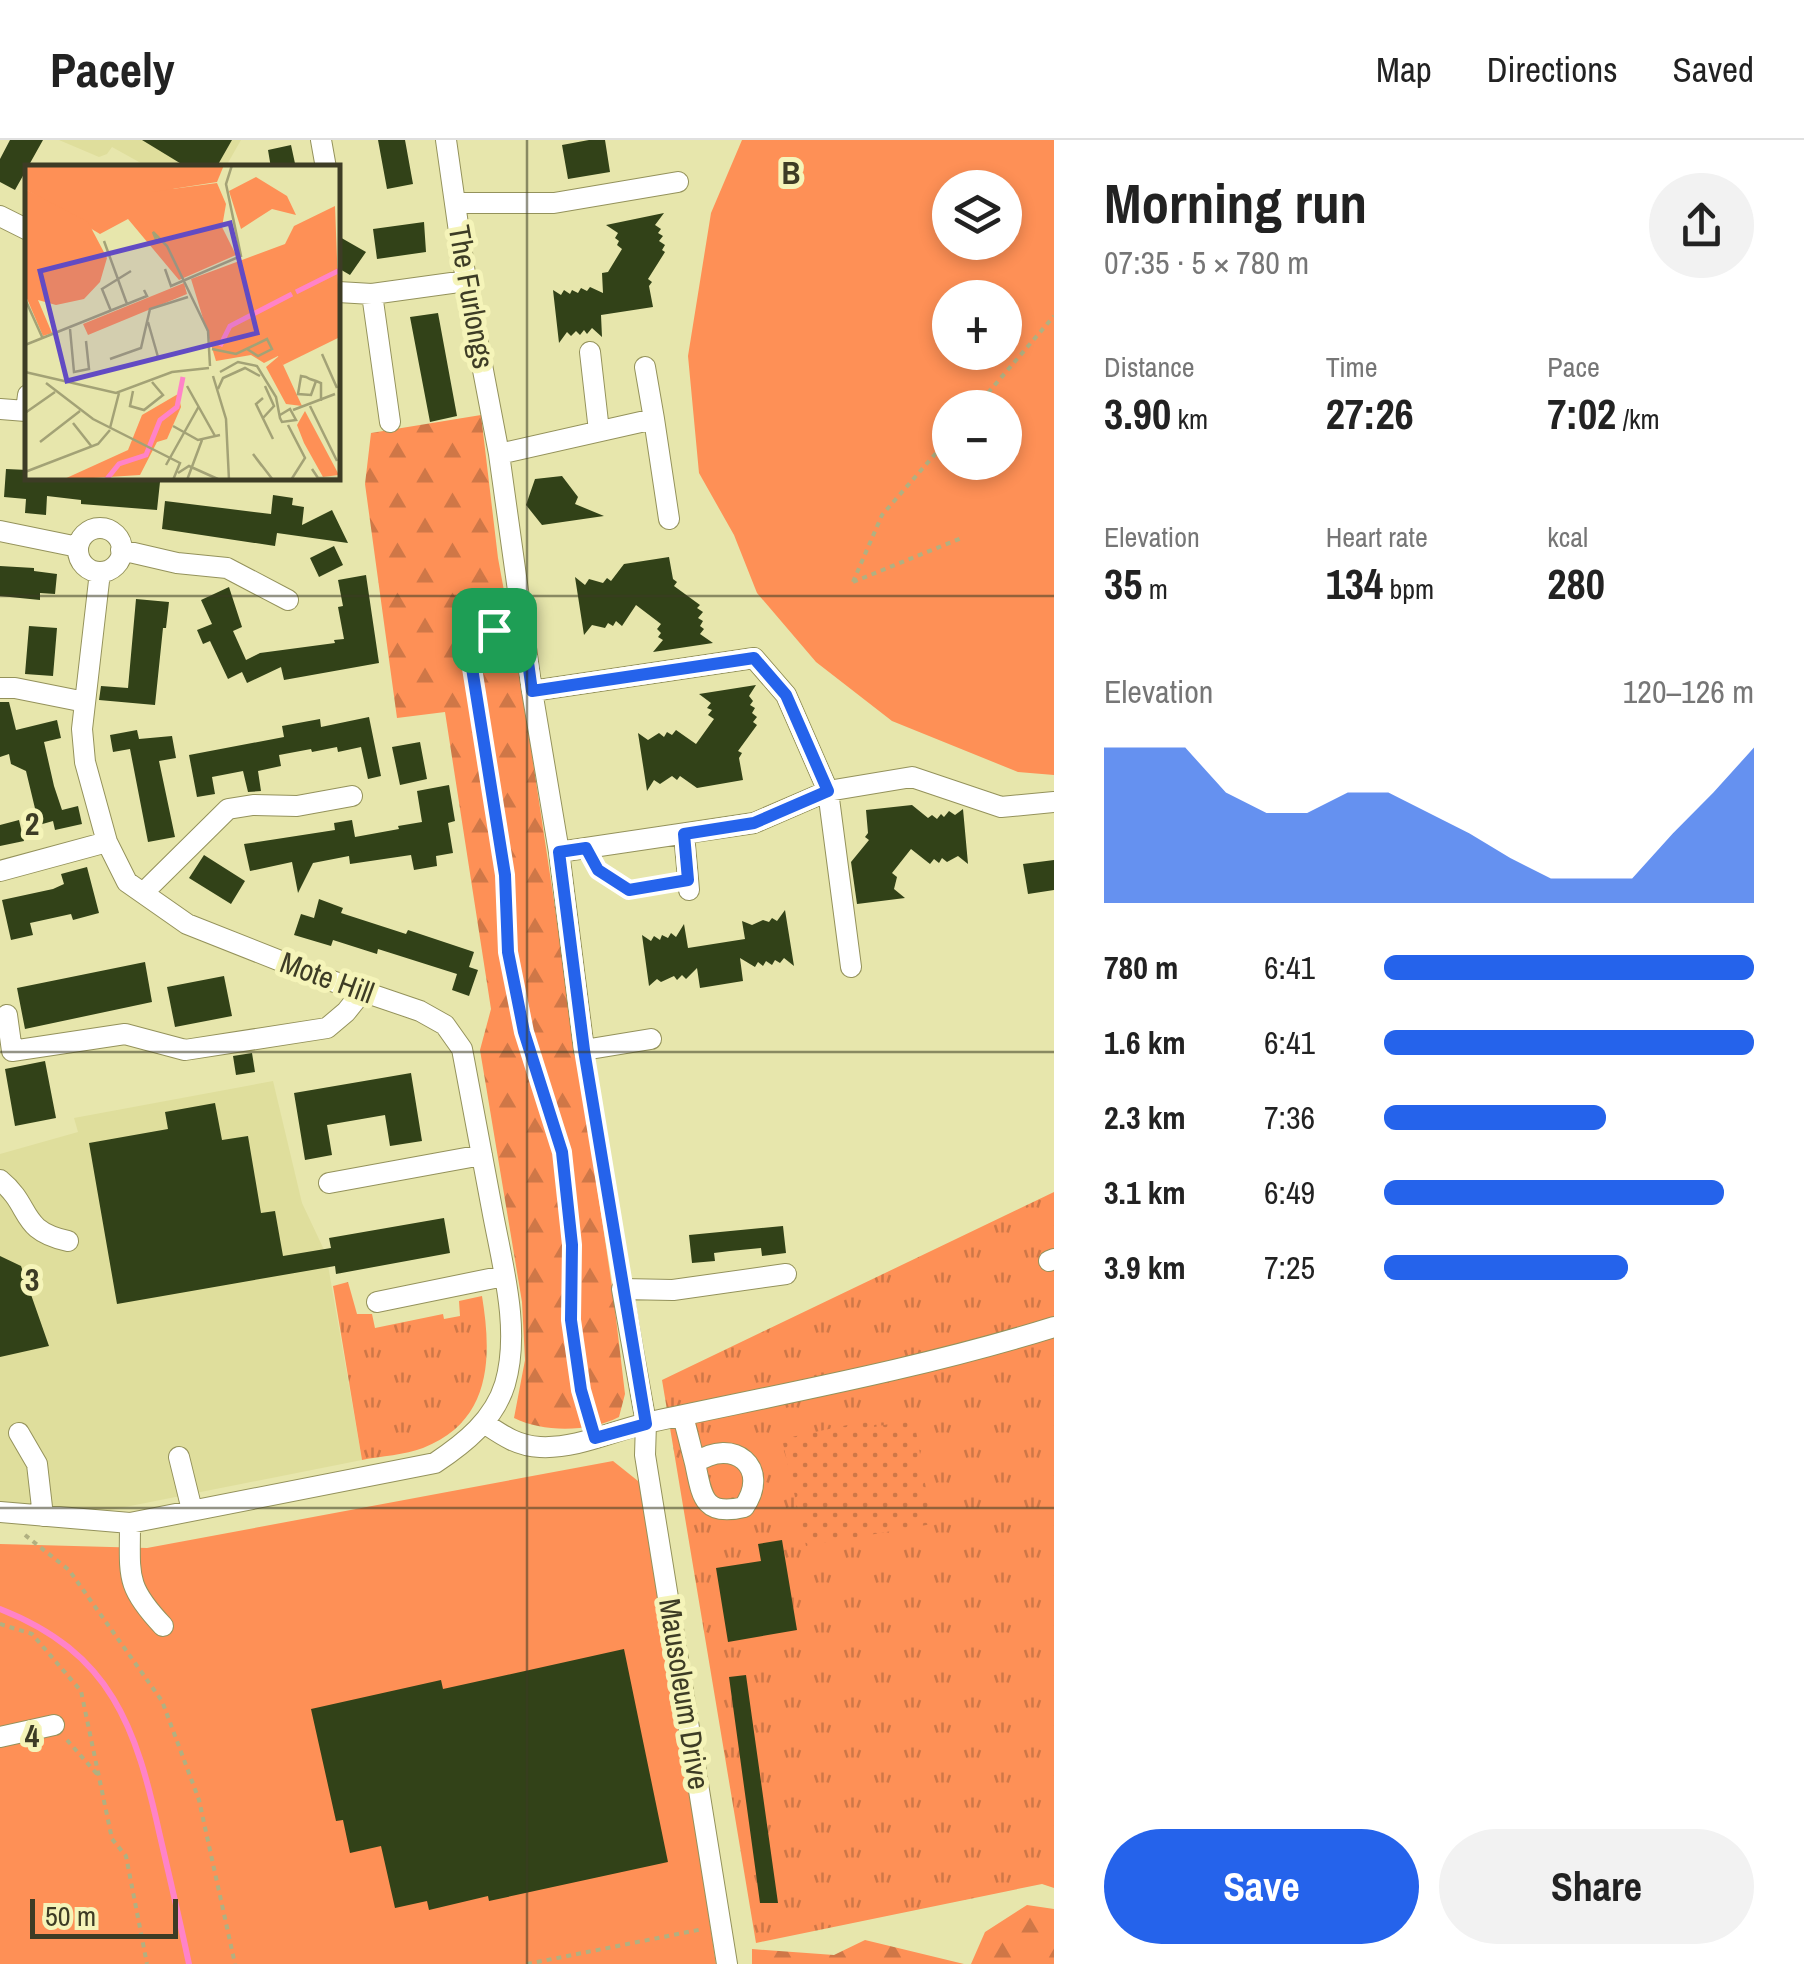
<!DOCTYPE html>
<meta charset="utf-8">
<style>
:root{--surface:#fff;--page:#f2f2f2;--text:#222;--muted:#767676;--line:#e0e0e0;--accent:#2563eb}
body{margin:0;font-family:"Archivo Narrow",sans-serif;background:var(--page);color:var(--text);height:100vh;display:flex;flex-direction:column;font-size:38px;white-space:nowrap}
*{box-sizing:border-box;margin:0}
p{font-size:32px;color:var(--muted)}
.icon{flex:none;width:55px;height:55px;fill:none;stroke:currentColor;stroke-width:2;stroke-linecap:round;stroke-linejoin:round}
.map{position:relative;flex:1;overflow:hidden}
.side{display:flex;flex-direction:column;background:var(--surface);width:750px}
.side>*{flex:none}
.controls{position:absolute;left:932px;top:30px;display:grid;gap:20px}
.controls a{display:grid;place-items:center;width:90px;height:90px;border-radius:50%;background:var(--surface);box-shadow:0 5px 15px #0003;font-size:50px}
.scale{position:absolute;left:30px;bottom:25px;width:148px;box-sizing:border-box;padding-left:10px;border:5px solid #3d3c25;border-top:0;font-size:28px;line-height:35px;white-space:nowrap;color:#3d3c25;-webkit-text-stroke:8px #f5f4b9;paint-order:stroke}
.pin{position:absolute;display:grid;place-items:center;width:85px;height:85px;color:#fff;margin:-42px;border-radius:20px;box-shadow:0 5px 15px #0006}
.round{display:grid;place-items:center;flex:none;width:105px;height:105px;border-radius:52px;background:var(--page)}
.head{display:flex;align-items:center;justify-content:space-between;height:170px;padding:0 50px}
h1{font-size:55px;font-weight:700;line-height:75px}
.metrics{display:grid;grid-template-columns:repeat(3,1fr);gap:15px;height:170px;padding:10px 50px}
.metrics div{display:grid;align-content:center}
.metrics b{font-size:42px;font-weight:700}
.metrics small{font-size:28px;font-weight:400}
.metrics p{font-size:28px}
.chart{height:280px;padding:20px 50px}
.chart p{display:flex;justify-content:space-between}
.chart svg{width:100%;height:180px;margin-top:10px;fill:var(--accent);opacity:.7}
.action{display:flex;gap:20px;margin-top:auto;padding:20px 50px}
.action a{flex:1;height:115px;border-radius:60px;background:var(--accent);color:#fff;font-size:40px;font-weight:700;line-height:115px;text-align:center}
.action a+a{background:var(--page);color:var(--text)}
ul{padding:0 50px;list-style:none;font-size:32px}
li{display:grid;grid-template-columns:160px 120px 1fr;align-items:center;height:75px}
li i{height:25px;border-radius:12px;background:var(--accent)}
header{display:flex;align-items:center;gap:60px;box-sizing:border-box;height:140px;padding:0 50px;background:var(--surface);border-bottom:2px solid var(--line)}
header strong{font-size:48px}
nav{display:flex;gap:55px;margin-inline-start:auto;font-size:35px}
main{display:flex;flex:1;min-height:0}
.map>svg:first-child{display:block}
.built{fill:#dfde9c}
.grass{fill:url(#grass-tufts)}
.forest{fill:url(#forest-firs)}
.park{fill:url(#park-dots)}
.garden{fill:#fe9056;fill-rule:evenodd}
.lines{fill:none;stroke-linecap:round;stroke-linejoin:round}
.stream{stroke:#ff83c8;stroke-width:6}
.building{fill:#324218}
.minor-casing{stroke:#94925b;stroke-width:22}
.path{stroke:#b1b081;stroke-width:4;stroke-dasharray:5 5;stroke-linecap:butt}
.minor{stroke:#fff;stroke-width:20}
.route-casing{stroke:#fff;stroke-width:20}
.route{stroke:#2563eb;stroke-width:12}
.grid{fill:none;stroke:#3d3c25;stroke-width:2.5;stroke-opacity:0.55}
.labels{text-anchor:middle;stroke-width:10;stroke-linejoin:round;paint-order:stroke}
.street-label{font-size:30px;fill:#3d3c25;stroke:#f5f4b9}
.inset-river{fill:none;stroke:#ff83c8;stroke-width:5}
.inset-road{fill:none;stroke:#a3a276;stroke-width:2.5}
.view{fill:#624bc3;fill-opacity:0.15;stroke:#624bc3;stroke-width:5}
.inset-edge{fill:none;stroke:#3d3c25;stroke-width:5}
.grid-label{font-size:32px;text-anchor:middle;font-weight:bold;fill:#3d3c25;stroke:#f5f4b9;stroke-width:10;stroke-linejoin:round;paint-order:stroke}
</style>
<header>
<strong>Pacely</strong>
<nav><a>Map</a><a>Directions</a><a>Saved</a></nav>
</header>
<main>
<div class="map">
<svg width="1054" height="1824" viewBox="0 0 1054 1824">
<defs>
<pattern id="grass-tufts" width="24" height="20" patternUnits="userSpaceOnUse" patternTransform="scale(2.5)"><rect width="24" height="20" fill="#fe9056"/><path d="M3 7l-1-3M5 7V3M7 7l1-3M15 17l-1-3M17 17v-4M19 17l1-3" fill="none" stroke="#cf7747"/></pattern>
<pattern id="forest-firs" width="22" height="20" patternUnits="userSpaceOnUse" patternTransform="scale(2.5)"><rect width="22" height="20" fill="#fe9056"/><path d="M5 1l3.5 6h-7zM16 11l3.5 6h-7z" fill="#cf7747"/></pattern>
<pattern id="park-dots" width="8" height="8" patternUnits="userSpaceOnUse" patternTransform="scale(2.5)"><rect width="8" height="8" fill="#fe9056"/><path d="M2 2h.1M6 6h.1" fill="none" stroke="#cf7747" stroke-width="1.8" stroke-linecap="round"/></pattern>
</defs>
<rect width="100%" height="100%" fill="#e7e6ac"/>
<path class="built" d="M 59,0 L 241,0 L 225,28 L 148,27 L 112,7 L 107,14 L 99,17 Z
M 273,941 L 302,1063 L 326,1114 L 362,1320 L 100,1372 L 0,1365 L 0,1014 L 78,992 L 74,978 Z"/>
<path class="grass" d="M 1054,1052 L 1054,1748 L 1042,1744 L 756,1803 L 662,1240 Z
M 348,1142 L 357,1174 L 372,1174 L 375,1188 L 443,1174 L 444,1179 L 460,1176 L 459,1161 L 482,1156 C 492,1217 492,1281 423,1308 C 405,1315 381,1316 362,1320 L 333,1146 Z"/>
<path class="forest" d="M 481,275 L 498,418 L 523,555 L 613,1153 L 625,1254 L 619,1277 C 590,1292 544,1293 514,1278 L 525,1220 L 522,1162 L 480,910 L 491,869 L 445,572 L 397,578 L 365,344 L 371,293 Z
M 1027,1765 L 1054,1769 L 1054,1824 L 971,1824 L 985,1792 Z
M 865,1800 L 964,1824 L 752,1824 L 752,1809 L 834,1815 Z"/>
<path class="park" d="M 914,1279 L 932,1384 L 806,1406 L 782,1299 L 871,1280 L 874,1287 Z"/>
<path class="garden" d="M 742,0 L 1054,0 L 1054,635 L 1018,632 L 892,581 L 816,522 L 757,453 L 734,395 L 699,333 L 688,216 L 711,73 ZM 950,48 L 1005,48 L 1005,102 L 950,102 ZM 950,158 L 1005,158 L 1005,212 L 950,212 ZM 950,268 L 1005,268 L 1005,322 L 950,322 Z
M 613,1321 L 643,1345 L 716,1824 L 0,1824 L 0,1404 L 147,1408 Z"/>
<g class="lines">
<path class="stream" d="M 0,1469 C 112,1513 136,1587 160,1696 C 170,1739 180,1781 189,1824"/>
</g>
<path class="building" d="M 10,0 L 43,0 L 15,50 L 0,42 L 0,19 Z
M 142,0 L 232,0 L 216,28 L 188,28 Z
M 378,0 L 405,0 L 413,44 L 387,49 Z
M 589,0 L 605,0 L 610,32 L 568,39 L 562,5 Z
M 291,5 L 296,28 L 271,28 L 268,10 Z
M 664,73 L 655,85 L 661,89 L 658,93 L 663,96 L 659,101 L 665,105 L 662,110 L 665,112 L 648,139 L 652,142 L 649,146 L 653,167 L 601,175 L 602,197 L 592,188 L 587,194 L 584,190 L 580,195 L 576,191 L 571,196 L 567,192 L 559,203 L 553,150 L 561,155 L 564,150 L 570,154 L 572,150 L 578,153 L 581,148 L 587,151 L 590,147 L 603,153 L 602,133 L 608,132 L 622,109 L 617,105 L 619,101 L 615,98 L 618,93 L 606,85 Z
M 424,82 L 426,112 L 377,119 L 373,89 Z
M 338,96 L 366,112 L 350,135 L 338,128 Z
M 438,173 L 457,276 L 430,282 L 410,177 Z
M 6,329 L 28,330 L 28,338 L 134,338 L 160,342 L 157,370 L 81,364 L 81,360 L 47,356 L 46,375 L 25,373 L 26,359 L 4,357 Z
M 562,336 L 578,357 L 575,364 L 604,376 L 542,385 L 526,365 L 535,339 Z
M 273,355 L 293,358 L 292,365 L 304,367 L 302,385 L 332,370 L 348,403 L 277,393 L 275,406 L 162,389 L 165,361 L 271,374 Z
M 334,406 L 343,425 L 319,437 L 310,418 Z
M 669,417 L 673,439 L 677,442 L 674,446 L 700,465 L 697,468 L 703,472 L 698,478 L 703,481 L 700,486 L 704,489 L 700,494 L 713,503 L 653,512 L 663,500 L 658,497 L 661,493 L 657,489 L 661,484 L 636,465 L 622,486 L 616,481 L 613,486 L 608,483 L 605,488 L 592,485 L 584,495 L 575,437 L 585,445 L 589,439 L 603,443 L 607,438 L 611,441 L 624,424 Z
M 0,426 L 34,428 L 34,431 L 57,434 L 55,454 L 40,453 L 40,460 L 0,456 Z
M 366,435 L 379,523 L 284,540 L 281,527 L 247,543 L 242,532 L 228,539 L 210,501 L 203,504 L 197,490 L 212,484 L 201,460 L 229,447 L 242,487 L 233,491 L 246,520 L 260,513 L 335,503 L 334,500 L 344,499 L 338,467 L 343,466 L 338,440 Z
M 136,459 L 169,462 L 166,488 L 163,488 L 155,565 L 99,560 L 101,546 L 128,548 Z
M 29,486 L 57,488 L 53,536 L 25,534 Z
M 756,545 L 749,556 L 753,561 L 750,565 L 755,568 L 752,573 L 757,577 L 753,582 L 757,585 L 738,611 L 742,613 L 739,618 L 743,640 L 697,648 L 680,636 L 677,640 L 672,636 L 660,644 L 654,640 L 647,651 L 638,593 L 648,600 L 659,593 L 664,597 L 667,592 L 672,595 L 676,590 L 696,604 L 714,579 L 708,575 L 712,570 L 707,568 L 711,563 L 699,554 Z
M 0,562 L 9,562 L 16,590 L 57,580 L 61,598 L 44,602 L 54,646 L 62,670 L 78,666 L 82,684 L 55,690 L 53,681 L 39,685 L 26,631 L 11,624 L 9,614 L 0,617 Z
M 369,577 L 381,636 L 368,639 L 361,607 L 338,612 L 337,607 L 312,612 L 311,609 L 279,615 L 281,626 L 258,631 L 261,651 L 248,652 L 243,631 L 212,637 L 215,654 L 197,657 L 189,615 L 284,597 L 282,586 L 320,579 L 321,587 Z
M 137,590 L 139,599 L 172,596 L 176,618 L 159,621 L 175,697 L 148,702 L 130,609 L 113,612 L 110,595 Z
M 420,602 L 427,639 L 400,645 L 392,607 Z
M 449,645 L 455,681 L 448,683 L 453,713 L 436,716 L 437,726 L 414,730 L 411,715 L 350,724 L 349,716 L 313,723 L 298,753 L 292,722 L 250,731 L 244,704 L 335,690 L 334,683 L 352,680 L 355,697 L 399,689 L 398,686 L 422,682 L 417,651 Z
M 912,665 L 928,678 L 932,675 L 937,679 L 941,674 L 944,677 L 949,671 L 955,675 L 963,669 L 968,724 L 958,716 L 947,722 L 942,718 L 939,723 L 934,719 L 930,724 L 911,709 L 892,733 L 897,737 L 894,749 L 905,758 L 857,764 L 851,722 L 869,700 L 865,697 L 868,693 L 866,670 Z
M 19,680 L 24,701 L 0,706 L 0,685 Z
M 204,715 L 245,741 L 231,764 L 189,738 Z
M 1054,720 L 1054,750 L 1028,754 L 1023,724 Z
M 87,727 L 99,773 L 73,780 L 71,774 L 30,783 L 33,795 L 11,800 L 2,760 L 53,749 L 64,744 L 61,734 Z
M 319,759 L 343,768 L 341,773 L 406,794 L 408,790 L 474,812 L 469,827 L 478,830 L 469,856 L 452,850 L 457,834 L 378,809 L 377,814 L 333,800 L 331,806 L 294,795 L 301,774 L 314,778 Z
M 785,770 L 794,826 L 784,818 L 780,823 L 775,820 L 772,825 L 766,821 L 763,826 L 758,822 L 755,827 L 740,818 L 743,841 L 700,848 L 697,828 L 686,839 L 682,835 L 677,840 L 674,836 L 661,842 L 657,839 L 649,846 L 642,795 L 651,801 L 654,796 L 660,800 L 662,795 L 668,798 L 671,793 L 676,797 L 684,784 L 688,808 L 745,799 L 742,781 L 752,785 L 763,780 L 769,782 L 772,778 L 777,781 Z
M 145,822 L 152,862 L 25,889 L 17,848 Z
M 224,836 L 232,876 L 175,887 L 167,847 Z
M 252,913 L 255,932 L 236,935 L 233,916 Z
M 45,921 L 56,978 L 15,986 L 5,929 Z
M 411,933 L 422,1001 L 390,1006 L 385,975 L 327,985 L 332,1015 L 305,1020 L 294,953 Z
M 215,963 L 222,1000 L 248,996 L 261,1073 L 275,1071 L 283,1116 L 331,1108 L 329,1098 L 444,1078 L 450,1113 L 336,1134 L 335,1126 L 117,1164 L 89,1003 L 168,989 L 165,972 Z
M 783,1086 L 786,1113 L 762,1116 L 761,1108 L 730,1111 L 714,1113 L 715,1121 L 692,1123 L 689,1095 Z
M 0,1116 L 21,1126 L 49,1206 L 0,1217 Z
M 782,1400 L 797,1490 L 728,1502 L 716,1428 L 761,1421 L 758,1404 Z
M 624,1509 L 668,1722 L 489,1761 L 488,1756 L 429,1770 L 427,1761 L 395,1768 L 381,1706 L 350,1713 L 343,1680 L 336,1681 L 311,1569 L 441,1540 L 443,1549 Z
M 746,1535 L 778,1763 L 760,1763 L 729,1537 Z"/>
<g class="lines">
<g class="minor-casing">
<path id="minor" d="M 321,0 L 326,28
M 446,0 L 466,141 L 499,314 L 532,551 L 559,712 L 584,910 L 651,899
M 455,63 L 554,63 L 678,42
M 0,76 L 28,90
M 338,152 L 372,154 L 466,141
M 372,154 L 390,282
M 590,212 L 599,291
M 645,227 L 654,279
M 0,269 L 26,271 L 28,255
M 499,314 L 654,279 L 669,379
M78 410a22 22 0 1 1 44 0a22 22 0 1 1-44 0Z
M 0,391 L 78,407
M 121,410 L 177,423 L 227,428 L 288,460
M 0,548 L 15,548 L 85,562
M 532,551 L 754,518 L 786,555 L 828,651 L 851,827
M 684,694 L 689,750
M 559,712 L 754,683 L 828,651 L 912,637 L 1001,667 L 1054,662
M 0,731 L 107,702
M 143,753 L 228,669 L 253,665 L 297,666 L 352,656
M 7,875 L 12,911 L 125,894 L 185,910 L 327,888 L 346,872 L 362,852
M 0,1040 C 33,1067 18,1090 68,1101
M 329,1043 L 482,1015
M 1049,1121 L 1054,1119
M 377,1162 L 504,1136
M 683,1276 L 695,1323 C 734,1296 771,1328 744,1367 C 703,1377 702,1356 695,1323
M 484,1283 C 502,1295 517,1306 540,1307 C 578,1309 614,1290 651,1282 C 786,1253 923,1228 1054,1187
M 19,1293 L 37,1324 L 43,1376
M 179,1317 L 192,1370
M 0,1372 L 130,1383 L 435,1323 C 465,1303 494,1280 505,1244 C 521,1189 502,1124 492,1069 C 482,1015 472,962 462,909 L 445,885 L 420,871 L 326,839 L 187,784 L 127,742 L 107,702 L 85,622 L 82,589 L 100,432
M 130,1383 C 130,1436 125,1446 163,1486
M 0,1597 L 54,1585
M 727,1824 L 645,1315 L 646,1283 L 622,1149 L 673,1150 L 786,1134"/>
</g>
<path class="path" d="M 975,268 L 1054,176
M 853,442 L 882,375 L 950,297
M 853,442 L 964,397
M 503,488 L 494,490 L 477,503 L 472,528 L 505,735 L 509,812 L 524,892 L 562,1012 L 572,1105 L 571,1180 L 581,1250 L 590,1279
M 596,725 L 629,750 L 667,744
M 587,930 L 619,1133
M 25,1395 L 69,1430 L 162,1561 L 199,1660 L 235,1824
M 0,1484 L 32,1494 L 81,1551 L 112,1699 L 126,1716 L 147,1824
M 67,1600 L 97,1634
M 527,1824 L 703,1789"/>
<use href="#minor" class="minor"/>
</g>
<g class="lines">
<g class="route-casing">
<path id="route" d="M 523,486 L 532,551 L 754,518 L 786,555 L 828,651 L 754,683 L 684,694 L 688,740 L 629,750 L 598,730 L 586,708 L 559,712 L 584,910 L 646,1284 L 595,1298 L 581,1250 L 571,1180 L 572,1105 L 562,1012 L 524,892 L 508,812 L 505,735 L 472,528 L 477,503 L 494,490 Z"/>
</g>
<use href="#route" class="route"/>
</g>
<path class="grid" d="M 527,0 L 527,1824M 0,456 L 1054,456M 0,912 L 1054,912M 0,1368 L 1054,1368"/>
<g class="labels">
<g class="street-label">
<text transform="translate(471 157) rotate(80)" y="10">The Furlongs</text>
<text transform="translate(327 838) rotate(20)" y="10">Mote Hill</text>
<text transform="translate(684 1554) rotate(81)" y="10">Mausoleum Drive</text>
</g>
</g>
<g transform="translate(25 25)">
<rect width="315" height="315" fill="#e7e6ac"/>
<path d="M 0,0 L 191,0 L 147,24 L 192,18 L 201,39 L 197,62 L 211,90 L 154,115 L 103,54 L 75,69 L 0,24 Z" fill="#fe9056"/>
<path d="M 231,12 L 262,31 L 271,50 L 247,44 L 216,64 L 204,26 ZM 159,118 L 162,129 L 63,170 L 58,159 Z" fill="#fe9056"/>
<path d="M 108,0 L 199,0 L 192,17 L 128,27 Z" fill="#fe9056"/>
<path d="M 254,191 L 277,241 L 261,239 L 241,202 ZM 153,229 L 156,242 L 142,274 L 132,277 L 115,310 L 37,315 L 103,285 L 117,250 ZM 280,246 L 314,310 L 298,312 L 279,278 L 272,260 Z" fill="#fe9056"/>
<path d="M 0,24 L 63,57 L 82,93 L 75,117 L 59,134 L 31,140 L 13,135 L 27,168 L 18,171 L 0,129 ZM 310,41 L 315,172 L 258,200 L 253,191 L 239,198 L 226,190 L 191,196 L 166,114 L 260,79 L 269,61 Z" fill="#fe9056"/>
<path class="inset-river" d="M 271,127 L 315,105M 195,181 L 205,161 L 267,129M 81,315 L 94,299 L 121,290 L 135,255 L 152,242 L 158,212"/>
<path class="inset-road" d="M 79,76 L 102,139M 132,77 L 128,67 L 142,81 L 183,166 L 185,201M 140,104 L 146,121 L 216,91 L 201,19 L 207,0M 0,134 L 18,174M 86,146 L 77,124 L 106,106M 123,157 L 133,192M 45,164 L 49,207 L 64,204 L 61,176M 0,180 L 122,131 L 119,125M 187,184 L 211,189 L 242,174 L 247,184 L 233,191 L 222,184M 297,189 L 312,223M 85,194 L 116,183 L 125,144 L 163,132M 0,207 L 91,228 L 147,207 L 184,203M 195,207 L 213,197 L 232,201 L 251,232 L 255,253 L 257,257 L 271,255 L 265,244 L 255,250M 188,211 L 201,254 L 204,315M 291,216 L 286,230 L 273,229 L 276,211 L 281,212 L 285,214 L 291,216 L 296,218 L 296,236M 21,218 L 68,254 L 155,298 L 148,315M 162,221 L 190,271M 193,224 L 198,213 L 220,203 L 235,211M 108,226 L 105,241 L 119,245 L 138,230 L 127,217M 238,233 L 231,239 L 248,274M 285,241 L 312,296M 268,245 L 310,229M 0,248 L 30,227M 238,253 L 249,241 L 240,221M 48,258 L 67,282M 263,260 L 280,293 L 266,315M 148,261 L 173,275 L 195,270M 85,263 L 94,228M 15,277 L 55,246M 141,300 L 174,241M 237,301 L 228,289 L 248,315M 287,304 L 293,313 L 315,313M 0,307 L 73,279 L 85,265M 153,308 L 164,301 L 195,315M 162,315 L 177,275"/>
<path class="view" d="M 205,58 L 232,168 L 42,216 L 15,106 Z"/>
<rect width="315" height="315" class="inset-edge"/>
</g>
<g class="grid-label">
<text x="791" y="44">B</text>
<text x="32" y="695">2</text>
<text x="32" y="1151">3</text>
<text x="32" y="1607">4</text>
</g>
</svg>
<div class="controls">
<a><svg class="icon" aria-label="layers" viewBox="0 0 24 24"><path d="M12 4l9 5-9 5-9-5zM3 14l9 5 9-5"/></svg></a>
<a>+</a>
<a>−</a>
</div>
<div class="scale">50 m</div>
<div class="pin" style="left:494px;top:490px;background:#1e9e55"><svg class="icon" aria-label="arrive" viewBox="0 0 24 24"><path d="M6 21V4h12l-3 4 3 4H6"/></svg></div>
</div>
<section class="side">
<div class="head"><div><h1>Morning run</h1><p>07:35 · 5 × 780 m</p></div><a class="round"><svg class="icon" aria-label="share" viewBox="0 0 24 24"><path d="M12 15V3M7 8l5-5 5 5M5 13v7h14v-7"/></svg></a></div>
<div class="metrics">
<div><p>Distance</p><b>3.90<small> km</small></b></div>
<div><p>Time</p><b>27:26</b></div>
<div><p>Pace</p><b>7:02<small> /km</small></b></div>
</div>
<div class="metrics">
<div><p>Elevation</p><b>35<small> m</small></b></div>
<div><p>Heart rate</p><b>134<small> bpm</small></b></div>
<div><p>kcal</p><b>280</b></div>
</div>
<div class="chart"><p><span>Elevation</span>120–126 m</p>
<svg viewBox="0 0 160 44" preserveAspectRatio="none"><path d="M0 44V6L10 6L20 6L30 17L40 22L50 22L60 17L70 17L80 22L90 27L100 33L110 38L120 38L130 38L140 27L150 17L160 6V44z"/></svg>
</div>
<ul>
<li><b>780 m</b>6:41<i style="width:100%"></i></li>
<li><b>1.6 km</b>6:41<i style="width:100%"></i></li>
<li><b>2.3 km</b>7:36<i style="width:60%"></i></li>
<li><b>3.1 km</b>6:49<i style="width:92%"></i></li>
<li><b>3.9 km</b>7:25<i style="width:66%"></i></li>
</ul>
<div class="action"><a>Save</a><a>Share</a></div>
</section>
</main>
